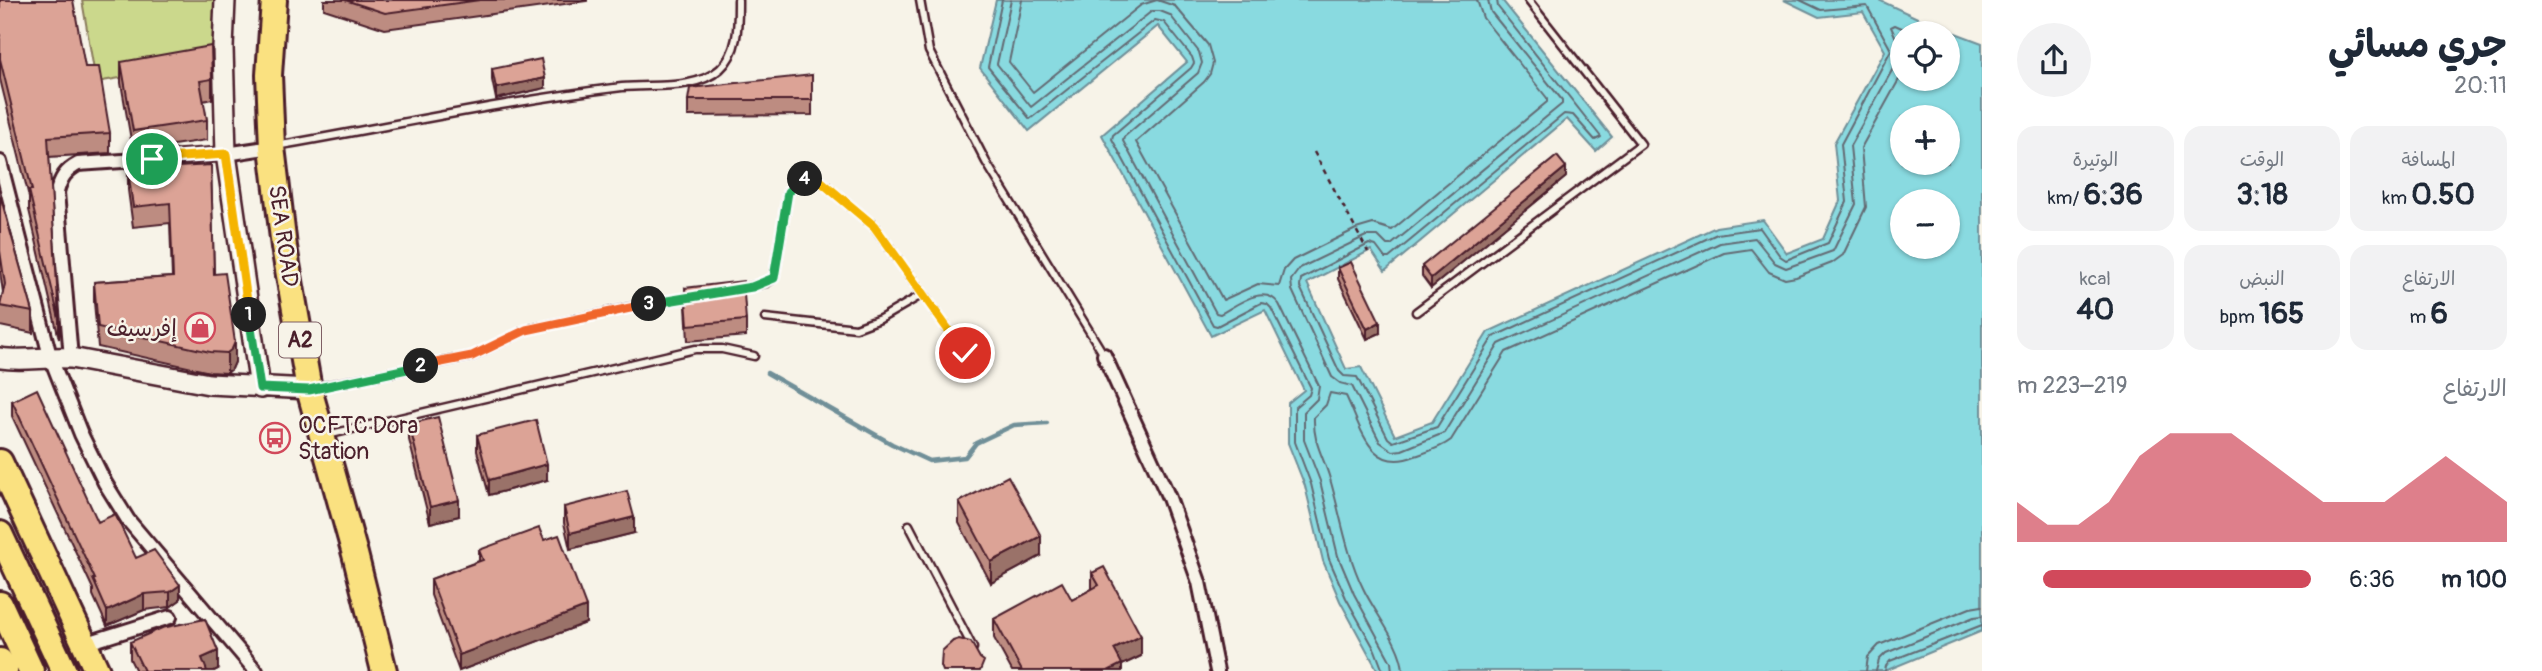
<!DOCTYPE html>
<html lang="ar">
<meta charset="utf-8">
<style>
:root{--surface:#fff;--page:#f2f2f3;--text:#1f2937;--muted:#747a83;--accent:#d1495b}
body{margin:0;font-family:Pangolin,"Playpen Sans Arabic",sans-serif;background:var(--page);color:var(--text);direction:rtl;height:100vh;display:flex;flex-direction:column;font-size:26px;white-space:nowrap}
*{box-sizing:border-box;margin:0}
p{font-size:23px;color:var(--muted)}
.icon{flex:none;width:38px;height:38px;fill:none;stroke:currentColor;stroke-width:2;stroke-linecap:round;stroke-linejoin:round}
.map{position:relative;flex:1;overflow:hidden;direction:ltr}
.drawer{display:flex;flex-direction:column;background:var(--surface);width:560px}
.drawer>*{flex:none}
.buttons{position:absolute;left:1890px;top:21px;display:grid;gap:14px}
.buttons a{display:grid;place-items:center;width:70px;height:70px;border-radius:50%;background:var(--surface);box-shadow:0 2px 5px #0004;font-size:35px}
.pin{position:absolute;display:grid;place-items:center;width:60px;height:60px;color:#fff;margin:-30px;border:4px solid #fff;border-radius:50%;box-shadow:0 2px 7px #0007}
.km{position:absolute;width:35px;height:35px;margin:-18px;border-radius:50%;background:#222;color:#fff;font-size:19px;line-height:35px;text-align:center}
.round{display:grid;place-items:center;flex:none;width:74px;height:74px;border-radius:37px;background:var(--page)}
.overview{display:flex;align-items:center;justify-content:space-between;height:119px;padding:0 35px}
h1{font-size:38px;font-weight:700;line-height:52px}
.stats{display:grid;grid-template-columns:repeat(3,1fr);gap:10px;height:119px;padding:7px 35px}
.stats div{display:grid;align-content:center;border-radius:18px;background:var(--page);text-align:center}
.stats b{font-size:30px;font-weight:700}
.stats small{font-size:19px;font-weight:400}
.stats p{font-size:19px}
.chart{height:196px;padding:14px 35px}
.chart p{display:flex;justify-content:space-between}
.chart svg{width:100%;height:126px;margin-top:7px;fill:var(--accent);opacity:.7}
ul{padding:0 35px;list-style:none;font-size:23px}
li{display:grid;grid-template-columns:112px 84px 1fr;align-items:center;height:52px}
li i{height:18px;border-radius:9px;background:var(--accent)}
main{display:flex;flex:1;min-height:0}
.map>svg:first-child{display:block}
.green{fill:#cbd88c;stroke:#8a7c5c;stroke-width:2}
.water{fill:#89dae0;stroke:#708f98;stroke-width:2;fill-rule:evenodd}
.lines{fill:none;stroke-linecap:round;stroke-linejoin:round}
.shore{stroke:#636a73;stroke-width:2}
.stream{stroke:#708f98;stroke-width:4.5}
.lane-casing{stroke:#4a1f2b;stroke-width:11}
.street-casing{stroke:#4a1f2b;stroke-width:18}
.secondary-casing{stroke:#4a1f2b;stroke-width:24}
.highway-casing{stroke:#4a1f2b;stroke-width:30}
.path{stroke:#4a1f2b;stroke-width:2.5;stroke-dasharray:5 5;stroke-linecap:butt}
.lane{stroke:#f7f3e8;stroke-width:6}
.street{stroke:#f7f3e8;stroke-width:12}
.secondary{stroke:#f7f3e8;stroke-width:19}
.highway{stroke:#fae180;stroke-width:24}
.wall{fill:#bd8c81;stroke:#4a1f2b;stroke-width:2}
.shaded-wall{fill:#9a7269;stroke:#4a1f2b;stroke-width:2}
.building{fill:#dca396;stroke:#4a1f2b;stroke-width:2}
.split-1-casing{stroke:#fff;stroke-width:14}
.split-2-casing{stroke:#fff;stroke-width:14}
.split-3-casing{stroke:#fff;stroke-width:14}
.split-4-casing{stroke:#fff;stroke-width:14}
.split-5-casing{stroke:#fff;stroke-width:14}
.split-1{stroke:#f5b400;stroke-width:9}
.split-2{stroke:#22a559;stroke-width:9}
.split-3{stroke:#f0652b;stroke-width:9}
.split-4{stroke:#22a559;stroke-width:9}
.split-5{stroke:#f5b400;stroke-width:9}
.labels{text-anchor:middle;stroke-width:5;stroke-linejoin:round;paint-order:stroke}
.shield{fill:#f7f3e8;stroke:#7e5f64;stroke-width:2}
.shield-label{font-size:21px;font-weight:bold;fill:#4a1f2b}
.street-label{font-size:23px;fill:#4a1f2b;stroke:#f7f3e8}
.poi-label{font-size:23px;fill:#4a1f2b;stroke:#f7f3e8;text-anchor:end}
</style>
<main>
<section class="drawer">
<div class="overview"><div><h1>جري مسائي</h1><p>20:11</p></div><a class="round"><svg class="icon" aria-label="share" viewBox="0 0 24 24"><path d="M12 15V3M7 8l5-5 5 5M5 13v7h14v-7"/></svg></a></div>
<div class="stats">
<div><p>المسافة</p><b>0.50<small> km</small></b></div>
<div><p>الوقت</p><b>3:18</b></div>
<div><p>الوتيرة</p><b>6:36<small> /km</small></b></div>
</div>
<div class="stats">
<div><p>الارتفاع</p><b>6<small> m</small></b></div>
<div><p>النبض</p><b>165<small> bpm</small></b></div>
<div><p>kcal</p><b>40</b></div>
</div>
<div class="chart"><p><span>الارتفاع</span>219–223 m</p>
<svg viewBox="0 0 160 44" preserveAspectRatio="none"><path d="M0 44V30L10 38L20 38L30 30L40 14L50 6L60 6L70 6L80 14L90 22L100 30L110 30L120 30L130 22L140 14L150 22L160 30V44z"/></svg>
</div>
<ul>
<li><b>100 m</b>6:36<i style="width:91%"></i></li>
</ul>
</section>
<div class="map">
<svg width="1982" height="671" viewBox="0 0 1982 671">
<rect width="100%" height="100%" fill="#f7f3e8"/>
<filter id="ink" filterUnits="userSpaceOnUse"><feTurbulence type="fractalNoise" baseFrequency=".0143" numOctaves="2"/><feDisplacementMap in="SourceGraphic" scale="14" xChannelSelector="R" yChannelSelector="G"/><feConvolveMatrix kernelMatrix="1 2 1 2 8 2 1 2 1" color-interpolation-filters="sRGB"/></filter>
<g filter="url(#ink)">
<path class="green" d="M 82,0 L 217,0 L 216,62 L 96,82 Z"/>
<path class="water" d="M 996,0 L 1502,0 L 1612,137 L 1596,151 L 1567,119 L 1385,271 L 1371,250 L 1307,283 L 1346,369 L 1361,367 L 1395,436 L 1432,422 L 1488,332 L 1716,227 L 1763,220 L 1787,253 L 1823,239 L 1840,201 L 1834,143 L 1885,51 L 1863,12 L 1819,17 L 1784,0 L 1879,0 L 1926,22 L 1982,43 L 1982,631 L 1885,671 L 1378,671 L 1340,601 L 1323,561 L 1305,486 L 1288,443 L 1288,403 L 1304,390 L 1265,310 L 1211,336 L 1102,135 L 1187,62 L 1158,26 L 1029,131 L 980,68 ZM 1902,33 L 1948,33 L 1948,79 L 1902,79 ZM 1902,117 L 1948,117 L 1948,163 L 1902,163 ZM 1902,201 L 1948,201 L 1948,247 L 1902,247 Z"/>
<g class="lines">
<path class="shore" d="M 1002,0 L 988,67 L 1030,119 L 1155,20 L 1164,22 L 1192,57 L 1194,63 L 1191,68 L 1113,135 L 1112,139 L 1213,325 L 1217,326 L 1261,303 L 1267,304 L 1271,308 L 1311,388 L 1309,395 L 1295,407 L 1295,442 L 1311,484 L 1329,559 L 1346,598 L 1375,650 L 1383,671
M 1011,0 L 997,64 L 1031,107 L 1152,11 L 1160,11 L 1170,15 L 1199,52 L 1202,63 L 1198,73 L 1124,137 L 1123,141 L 1216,313 L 1220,314 C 1237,305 1264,283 1279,304 L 1319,386 L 1317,399 L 1304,412 L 1304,440 L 1320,481 L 1338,556 L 1354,594 L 1391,662 L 1392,671
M 1022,0 L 1009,62 L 1033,92 L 1141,5 L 1157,0 L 1175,6 L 1208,45 L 1213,63 L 1210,74 L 1204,82 L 1136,142 L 1223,300 L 1258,284 L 1279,286 L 1284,270 L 1293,260 L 1356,229 L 1373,224 L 1392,230 L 1547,102 L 1547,98 L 1483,18 L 1477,0
M 1488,0 L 1491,12 L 1562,100 L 1562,104 L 1391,245 L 1387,245 L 1378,236 L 1366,236 L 1300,268 L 1291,280 L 1292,290 L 1332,377 L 1340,383 L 1352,386 L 1380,442 L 1393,451 L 1402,450 L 1444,433 L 1499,344 L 1720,243 L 1755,238 L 1775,263 L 1786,268 L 1833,251 L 1856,204 L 1850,146 L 1900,56 L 1900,47 L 1891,27 L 1895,25 L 1913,33
M 1497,0 L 1498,7 L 1601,137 L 1595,140 L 1573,115 L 1564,114 L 1389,258 L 1385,258 L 1376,246 L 1369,244 L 1301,279 L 1300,287 L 1339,371 L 1344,376 L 1357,377 L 1388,438 L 1393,442 L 1437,427 L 1493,337 L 1717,234 L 1760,228 L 1780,256 L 1786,260 L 1828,243 L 1847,202 L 1841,144 L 1891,50 L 1867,6 L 1821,10 L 1800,0
M 1403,671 C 1402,645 1374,612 1363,588 C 1346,553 1341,516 1330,479 C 1323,455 1313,444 1314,417 L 1326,405 L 1330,393 L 1346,396 C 1362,429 1370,474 1415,456 C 1427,452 1441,448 1451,440 L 1506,352 L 1724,253 L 1751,249 L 1769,272 L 1785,279 L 1796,277 L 1832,263 L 1843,255 L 1866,207 L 1861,148 L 1902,74
M 1866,671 L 1868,657 L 1879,645 L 1970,608 L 1982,606
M 1876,671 L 1879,660 L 1886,653 L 1974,617 L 1982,616
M 1885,671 L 1886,666 L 1890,661 L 1982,625"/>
<path class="stream" d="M 767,373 L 892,444 L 929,461 L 965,457 L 976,443 L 1014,425 L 1047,423"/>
<g class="lane-casing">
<path id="lane" d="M 920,0 L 929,51 L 986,162 L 1104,355
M 276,146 C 391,126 506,101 622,87 C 653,84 695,91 720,69 C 739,52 738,24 738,0
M 735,290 L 766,283 L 774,278 L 788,192 C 798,182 804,178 818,179 L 874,226 L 965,353
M 1416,312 L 1641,144 L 1528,0
M 765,318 L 856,328 L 880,319 L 923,294
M 314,388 L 473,356 L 526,330 L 626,308 L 693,297
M 327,435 L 695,349 L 722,349 L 754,356
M 909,525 L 973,648"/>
</g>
<g class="street-casing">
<path id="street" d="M 0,162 L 50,356 L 81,434 L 105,483 L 128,520 L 256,671
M 1104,355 L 1169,498 L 1199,582 L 1217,671
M 71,358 L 57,192 C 61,178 65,171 78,164 L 226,154 L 272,147
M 84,644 L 170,617"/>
</g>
<g class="secondary-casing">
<path id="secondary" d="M 225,0 L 223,48 L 226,154 L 260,388
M 0,358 C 24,362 47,356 71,358 L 209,384 L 309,389"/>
</g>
<g class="highway-casing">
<path id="highway" d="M 274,0 L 269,75 L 272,147 L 284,247 L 309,389 L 355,554 L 384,671
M 0,462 L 97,671
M 0,534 L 64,671
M 0,604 L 31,671
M 0,661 L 5,671"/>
</g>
<path class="path" d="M 1314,152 L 1368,252"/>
<use href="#lane" class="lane"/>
<use href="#street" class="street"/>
<use href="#secondary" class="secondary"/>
<use href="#highway" class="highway"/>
</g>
<path class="wall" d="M 0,0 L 85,67 L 110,133 L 110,153 L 49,157 L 59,319 L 59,339 L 29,210 L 29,197 L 0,79 Z
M 324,0 L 587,0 L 587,1 L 385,29 L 324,9 Z
M 121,62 L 212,79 L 212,99 L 203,101 L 207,120 L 207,140 L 133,151 L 121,83 Z
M 492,69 L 545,88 L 496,99 L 492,80 Z
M 812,75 L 812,115 L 688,116 L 688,100 Z
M 211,165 L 214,274 L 235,362 L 232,369 L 227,373 L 210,372 L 98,347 L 94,302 L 94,282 L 172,277 L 170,223 L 133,227 L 128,190 L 128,170 Z
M 1566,177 L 1431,288 L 1422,276 L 1422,266 Z
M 0,195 L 33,312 L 33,333 L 0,326 L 0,305 L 3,292 L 0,272 Z
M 1338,268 L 1380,333 L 1367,339 L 1338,279 Z
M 685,288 L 746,320 L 746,336 L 688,341 Z
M 12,401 L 98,522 L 180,600 L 170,607 L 144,610 L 107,626 L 93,595 L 93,589 L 12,416 Z
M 409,424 L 459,516 L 430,523 L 409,440 Z
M 477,435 L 547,480 L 489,495 L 477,451 Z
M 959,502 L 1041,556 L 991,583 L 959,523 Z
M 564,507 L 634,533 L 570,549 L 564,523 Z
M 544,540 L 586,623 L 459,671 L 431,595 L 431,579 L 479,561 L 479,550 Z
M 1092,573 L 1141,656 L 1122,665 L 1122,671 L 1012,671 L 994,638 L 994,619 L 1072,600 L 1092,589 Z
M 130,642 L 218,669 L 214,671 L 136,671 L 130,659 Z"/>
<path class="shaded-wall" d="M 545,78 L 545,88 L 496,99 L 496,88 Z
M 1566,167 L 1566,177 L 1431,288 L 1431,278 Z
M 1380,322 L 1380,333 L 1367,339 L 1367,329 Z
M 235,342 L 235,362 L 232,369 L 227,373 L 227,353 Z
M 547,464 L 547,480 L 489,495 L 489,480 Z
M 459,500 L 459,516 L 430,523 L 430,507 Z
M 634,517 L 634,533 L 570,549 L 570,533 Z
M 1041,536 L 1041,556 L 991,583 L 991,562 Z
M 180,585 L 180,600 L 170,607 L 170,592 Z
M 144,594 L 144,610 L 107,626 L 107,611 Z
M 586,607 L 586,623 L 459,671 L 459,655 Z
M 1141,636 L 1141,656 L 1122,665 L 1122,671 L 1108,671 L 1114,649 Z
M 218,651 L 218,669 L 214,671 L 202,671 L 202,658 Z"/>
<path class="building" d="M 0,0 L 73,0 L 85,67 L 99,67 L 110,133 L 48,137 L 59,319 L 29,190 L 32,190 L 0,59 Z
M 345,0 L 480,0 L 385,13 Z
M 211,46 L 212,79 L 200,81 L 207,120 L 133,131 L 121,62 Z
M 541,59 L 545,78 L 496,88 L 492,69 Z
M 812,75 L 812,100 L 688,100 L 690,88 Z
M 1557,156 L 1566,167 L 1431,278 L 1422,266 Z
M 211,165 L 214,274 L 225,273 L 235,342 L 232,349 L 227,353 L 210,352 L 98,327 L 94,282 L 173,277 L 170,203 L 133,207 L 128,170 Z
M 0,195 L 33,312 L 0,306 L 5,284 L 0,251 Z
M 1351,262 L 1380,322 L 1367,329 L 1338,268 Z
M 743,281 L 746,320 L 688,325 L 685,288 Z
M 37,389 L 98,522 L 115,514 L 136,558 L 154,550 L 180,585 L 170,592 L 144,594 L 107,611 L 93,579 L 95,579 L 12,401 Z
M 438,417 L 459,500 L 430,507 L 409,424 Z
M 536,420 L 547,464 L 489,480 L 477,435 Z
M 1008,476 L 1041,536 L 991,562 L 959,502 Z
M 627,491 L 634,517 L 570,533 L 564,507 Z
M 539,528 L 544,540 L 559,535 L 586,607 L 459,655 L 431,579 L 483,560 L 479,550 Z
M 1104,567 L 1141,636 L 1114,649 L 1122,664 L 1108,671 L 1022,671 L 994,619 L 1062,582 L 1072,600 L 1099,585 L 1092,573 Z
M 205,619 L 218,651 L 202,658 L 207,671 L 144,671 L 130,642 L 162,628 Z
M 959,639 L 971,642 L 980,658 L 984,661 L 980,671 L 943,671 L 941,666 L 942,651 L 953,641 Z"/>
</g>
<g class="lines" filter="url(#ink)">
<g class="split-1-casing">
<path id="split-1" d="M 152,159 L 226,154 L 249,315"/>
</g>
<g class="split-2-casing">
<path id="split-2" d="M 249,315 L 260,388 L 309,390 L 421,366"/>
</g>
<g class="split-3-casing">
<path id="split-3" d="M 421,366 L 472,356 L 526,330 L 649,304"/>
</g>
<g class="split-4-casing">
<path id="split-4" d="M 649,304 L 752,287 L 774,278 L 788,192 L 797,183 L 805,179"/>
</g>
<g class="split-5-casing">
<path id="split-5" d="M 805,179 L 818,179 L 874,226 L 965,353"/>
</g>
<use href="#split-1" class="split-1"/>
<use href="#split-2" class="split-2"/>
<use href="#split-3" class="split-3"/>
<use href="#split-4" class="split-4"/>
<use href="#split-5" class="split-5"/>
</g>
<defs>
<g id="shop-ring" transform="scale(1.575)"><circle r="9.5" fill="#f7f3e8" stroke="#d1495b" stroke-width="1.5"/><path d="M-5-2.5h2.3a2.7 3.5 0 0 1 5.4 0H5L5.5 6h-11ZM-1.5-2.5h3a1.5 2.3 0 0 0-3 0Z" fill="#d1495b"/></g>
<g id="bus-ring" transform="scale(1.575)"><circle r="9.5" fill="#f7f3e8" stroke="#d1495b" stroke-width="1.5"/><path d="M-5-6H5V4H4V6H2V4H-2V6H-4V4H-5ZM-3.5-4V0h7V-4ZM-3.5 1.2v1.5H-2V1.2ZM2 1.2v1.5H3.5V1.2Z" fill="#d1495b"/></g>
</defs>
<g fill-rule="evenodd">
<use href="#shop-ring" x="200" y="328"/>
<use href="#bus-ring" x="275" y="438"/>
</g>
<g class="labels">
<rect class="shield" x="279" y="322.5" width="42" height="35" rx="5"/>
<g class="shield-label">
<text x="300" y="347">A2</text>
</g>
<g class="street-label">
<text transform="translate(284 236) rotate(82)" y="8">SEA ROAD</text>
</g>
<g class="poi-label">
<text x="177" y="336">إفرسيف</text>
<text x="298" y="433" text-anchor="start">OCFTC Dora<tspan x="298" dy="26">Station</tspan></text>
</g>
</g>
</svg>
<div class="buttons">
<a><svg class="icon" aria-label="locate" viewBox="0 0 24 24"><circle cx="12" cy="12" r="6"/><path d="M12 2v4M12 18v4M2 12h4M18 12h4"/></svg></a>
<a>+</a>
<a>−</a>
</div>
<div class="pin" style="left:152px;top:159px;background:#1e9e55"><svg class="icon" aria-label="arrive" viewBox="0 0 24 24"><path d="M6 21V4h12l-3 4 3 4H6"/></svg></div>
<div class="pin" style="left:965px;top:353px;background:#d93025"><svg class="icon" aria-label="check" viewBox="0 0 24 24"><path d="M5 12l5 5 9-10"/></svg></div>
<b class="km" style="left:249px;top:315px">1</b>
<b class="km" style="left:421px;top:366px">2</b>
<b class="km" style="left:649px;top:304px">3</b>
<b class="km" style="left:805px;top:179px">4</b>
</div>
</main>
